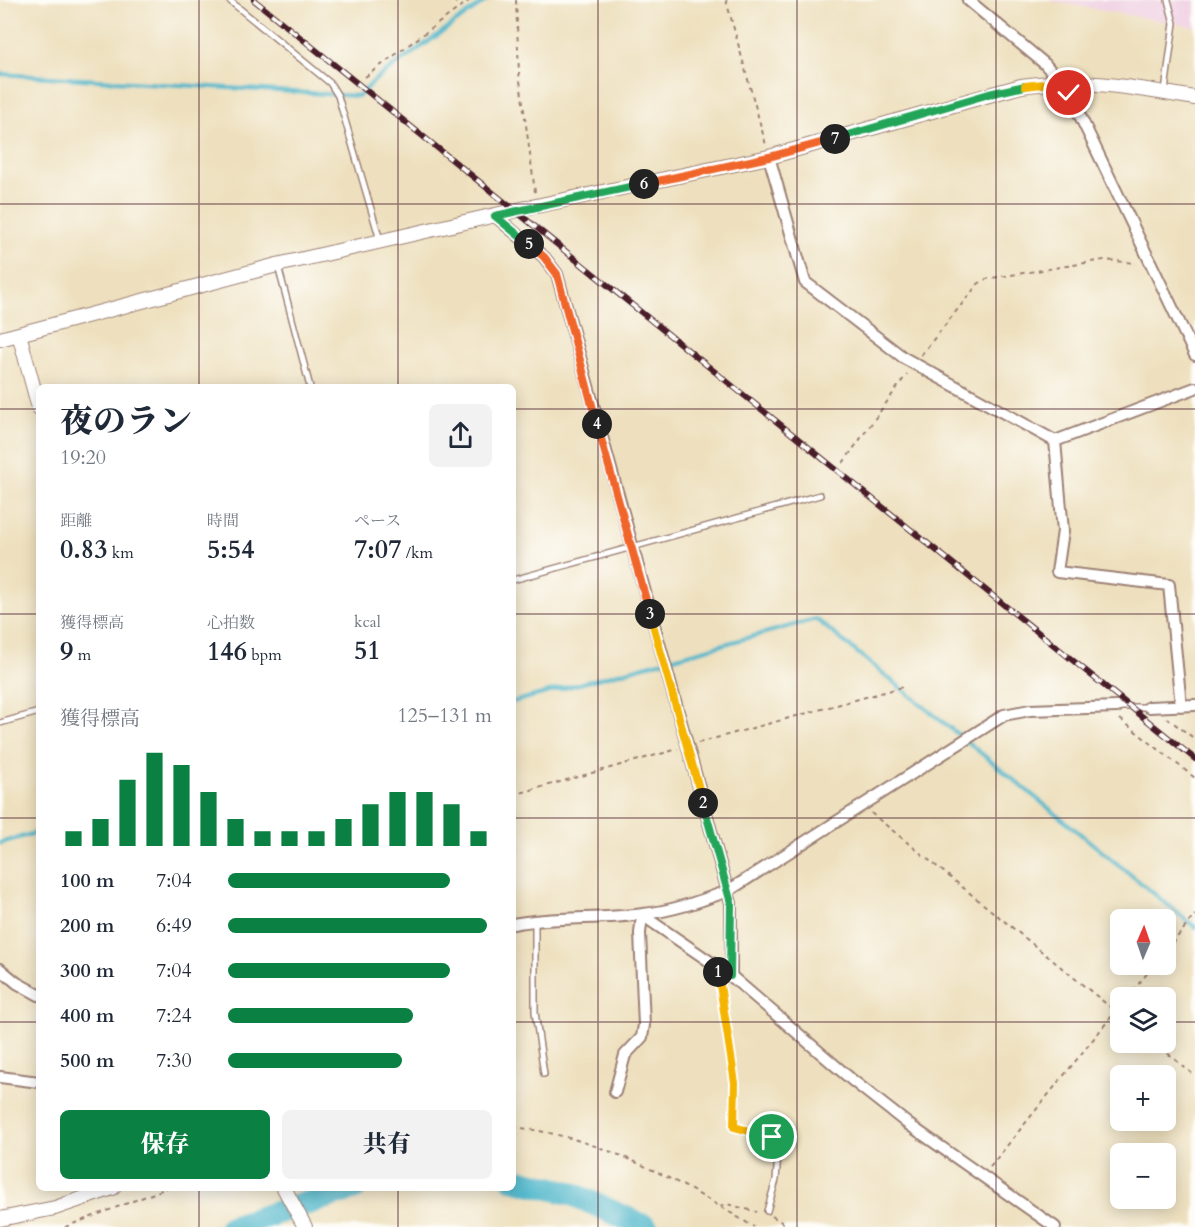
<!DOCTYPE html>
<html lang="ja">
<meta charset="utf-8">
<style>
:root{--surface:#fff;--page:#f2f2f3;--text:#1f2937;--muted:#747a83;--accent:#0b8043}
body{margin:0;font-family:Cardo,"Noto Serif JP",serif;background:var(--page);color:var(--text);height:100vh;display:flex;flex-direction:column;font-size:22px;white-space:nowrap}
*{box-sizing:border-box;margin:0}
p{font-size:20px;color:var(--muted)}
.icon{flex:none;width:33px;height:33px;fill:none;stroke:currentColor;stroke-width:2;stroke-linecap:round;stroke-linejoin:round}
.map{position:relative;flex:1;overflow:hidden}
.details{position:absolute;left:36px;top:384px;width:480px;height:807px;display:flex;flex-direction:column;background:var(--surface);border-radius:9px;box-shadow:0 3px 15px #0003}
.details>*{flex:none}
.needle{width:39px;rotate:2deg}
.tools{position:absolute;left:1110px;top:909px;display:grid;gap:12px}
.tools a{display:grid;place-items:center;width:66px;height:66px;border-radius:9px;background:var(--surface);box-shadow:0 3px 15px #0003;font-size:30px}
.pin{position:absolute;display:grid;place-items:center;width:51px;height:51px;color:#fff;margin:-26px;border:3px solid #fff;border-radius:50%;box-shadow:0 2px 6px #0007}
.km{position:absolute;width:30px;height:30px;margin:-15px;border-radius:50%;background:#222;color:#fff;font-size:16px;line-height:30px;text-align:center}
.round{display:grid;place-items:center;flex:none;width:63px;height:63px;border-radius:9px;background:var(--page)}
.summary{display:flex;align-items:center;justify-content:space-between;height:102px;padding:0 24px}
h1{font-size:33px;font-weight:800;line-height:45px}
.figures{display:grid;grid-template-columns:repeat(3,1fr);gap:9px;height:102px;padding:6px 24px}
.figures div{display:grid;align-content:center}
.figures b{font-size:26px;font-weight:800}
.figures small{font-size:16px;font-weight:400}
.figures p{font-size:16px}
.chart{height:168px;padding:12px 24px}
.chart p{display:flex;justify-content:space-between}
.chart svg{width:100%;height:108px;margin-top:6px;stroke:var(--accent);stroke-width:6}
.cta{display:flex;gap:12px;margin-top:auto;padding:12px 24px}
.cta a{flex:1;height:69px;border-radius:9px;background:var(--accent);color:#fff;font-size:24px;font-weight:800;line-height:69px;text-align:center}
.cta a+a{background:var(--page);color:var(--text)}
ul{padding:0 24px;list-style:none;font-size:20px}
li{display:grid;grid-template-columns:96px 72px 1fr;align-items:center;height:45px}
li i{height:15px;border-radius:8px;background:var(--accent)}
.map>svg:first-child{display:block}
.built{fill:#f0d0e4}
.lines{fill:none;stroke-linecap:round;stroke-linejoin:round}
.stream{stroke:#4db6ca;stroke-width:4}
.river{stroke:#4db6ca;stroke-width:24}
.service-casing{stroke:#9c8074;stroke-width:8}
.minor-casing{stroke:#9c8074;stroke-width:14}
.tertiary-casing{stroke:#9c8074;stroke-width:16}
.path{stroke:#9c8074;stroke-width:2;stroke-dasharray:4.5 4.5;stroke-linecap:butt}
.service{stroke:#fff;stroke-width:5}
.minor{stroke:#fff;stroke-width:10}
.tertiary{stroke:#fff;stroke-width:14}
.rail-casing{stroke:#4a1f2b;stroke-width:6}
.rail{stroke:#fdfcf7;stroke-width:4;stroke-dasharray:11;stroke-linecap:butt}
.split-1-casing{stroke:#fff;stroke-width:12}
.split-2-casing{stroke:#fff;stroke-width:12}
.split-3-casing{stroke:#fff;stroke-width:12}
.split-4-casing{stroke:#fff;stroke-width:12}
.split-5-casing{stroke:#fff;stroke-width:12}
.split-6-casing{stroke:#fff;stroke-width:12}
.split-7-casing{stroke:#fff;stroke-width:12}
.split-8-casing{stroke:#fff;stroke-width:12}
.split-9-casing{stroke:#fff;stroke-width:12}
.split-1{stroke:#f5b400;stroke-width:8}
.split-2{stroke:#22a559;stroke-width:8}
.split-3{stroke:#f5b400;stroke-width:8}
.split-4{stroke:#f0652b;stroke-width:8}
.split-5{stroke:#f0652b;stroke-width:8}
.split-6{stroke:#22a559;stroke-width:8}
.split-7{stroke:#f0652b;stroke-width:8}
.split-8{stroke:#22a559;stroke-width:8}
.split-9{stroke:#f5b400;stroke-width:8}
.grid{fill:none;stroke:#4a1f2b;stroke-width:1.5;stroke-opacity:0.55}
</style>
<div class="map">
<svg width="1195" height="1227" viewBox="0 0 1195 1227">
<rect width="100%" height="100%" fill="#fdfcf7"/>
<filter id="ink" filterUnits="userSpaceOnUse"><feTurbulence type="fractalNoise" baseFrequency=".0167" numOctaves="2"/><feDisplacementMap in="SourceGraphic" scale="12" xChannelSelector="R" yChannelSelector="G"/><feConvolveMatrix kernelMatrix="1 2 1 2 8 2 1 2 1" color-interpolation-filters="sRGB"/></filter>
<filter id="wash" filterUnits="userSpaceOnUse"><feTurbulence type="fractalNoise" baseFrequency=".008" numOctaves="4" result="noise"/><feDisplacementMap in="SourceGraphic" scale="24" xChannelSelector="R" yChannelSelector="G"/><feGaussianBlur stdDeviation="1.35" result="paint"/><feColorMatrix in="noise" values="0 0 0 0 0 0 0 0 0 0 0 0 0 0 0 0 0 1.4 0 .05"/><feComposite in="paint" operator="in"/></filter>
<g filter="url(#wash)">
<rect width="100%" height="100%" fill="#eee0be"/>
<path class="built" d="M 1045,0 L 1195,0 L 1195,27 L 1174,23 Z"/>
<g class="lines">
<path class="stream" d="M 0,74 L 359,96 L 376,79 L 487,0
M 513,702 L 816,619 L 1195,927
M 0,843 L 39,832"/>
<path class="river" d="M 513,1179 L 570,1193 L 646,1227
M 231,1227 L 355,1188"/>
</g>
</g>
<g filter="url(#ink)">
<g class="lines">
<g class="service-casing">
<path id="service" d="M 229,0 L 330,83 L 338,96 L 380,240
M 1165,91 L 1174,23 L 1168,0
M 278,266 L 310,387
M 513,580 L 820,495
M 1117,707 L 1149,707
M 0,723 L 39,712
M 535,920 L 535,1012 L 544,1074
M 717,967 L 735,1083 L 734,1127 L 773,1137 L 779,1141 L 776,1180 L 767,1211"/>
</g>
<g class="minor-casing">
<path id="minor" d="M 968,0 L 1045,64 L 1069,93 L 1195,355
M 769,157 L 805,282 L 904,358 L 1055,441
M 495,216 L 544,257 L 557,274 L 731,903 L 731,976
M 1181,706 L 1169,585 L 1057,572 L 1063,531 L 1055,441 L 1195,388
M 1149,707 L 1195,705
M 642,915 L 731,976 L 852,1080 L 908,1124 L 1055,1227
M 513,924 C 556,916 600,920 643,914 C 673,911 700,901 728,891 L 1004,715 L 1030,710 L 1117,707
M 0,969 L 17,983 L 39,995
M 0,1077 L 39,1082
M 615,1092 L 625,1055 L 642,1037 L 644,1025 L 640,933 L 642,915"/>
</g>
<g class="tertiary-casing">
<path id="tertiary" d="M 19,334 L 39,408
M 0,339 L 277,265 L 517,210 L 769,157 L 1021,86 C 1080,77 1137,88 1195,98
M 284,1188 L 305,1227
M 0,1219 L 55,1208 L 113,1188"/>
</g>
<path class="path" d="M 453,0 L 460,6
M 516,0 L 519,73 L 535,192
M 726,0 L 766,145
M 365,77 L 470,0
M 921,355 L 978,284 L 986,279 L 1104,260 L 1136,263
M 843,463 L 907,374
M 1167,718 L 1195,739
M 1120,719 L 1195,778
M 698,743 L 906,686
M 513,795 L 678,749
M 871,813 L 1120,1015
M 1166,951 L 1195,915
M 1127,998 L 1155,964
M 1154,1042 L 1195,1076
M 513,1127 C 602,1137 679,1181 754,1227
M 990,1167 L 1120,1006
M 720,1206 L 727,1204 L 757,1212
M 772,1216 L 789,1227
M 65,1227 L 167,1188"/>
<use href="#service" class="service"/>
<use href="#minor" class="minor"/>
<use href="#tertiary" class="tertiary"/>
<g class="rail-casing">
<path id="rail" d="M 254,0 L 1195,759"/>
</g>
<use href="#rail" class="rail"/>
</g>
</g>
<g class="lines" filter="url(#ink)">
<g class="split-1-casing">
<path id="split-1" d="M 718,972 L 735,1083 L 734,1127 L 772,1137"/>
</g>
<g class="split-2-casing">
<path id="split-2" d="M 703,803 L 731,903 L 730,976 L 717,967 L 718,972"/>
</g>
<g class="split-3-casing">
<path id="split-3" d="M 650,614 L 703,803"/>
</g>
<g class="split-4-casing">
<path id="split-4" d="M 597,424 L 650,614"/>
</g>
<g class="split-5-casing">
<path id="split-5" d="M 529,244 L 544,257 L 557,274 L 597,424"/>
</g>
<g class="split-6-casing">
<path id="split-6" d="M 529,244 L 495,216 L 644,184"/>
</g>
<g class="split-7-casing">
<path id="split-7" d="M 644,184 L 769,157 L 835,139"/>
</g>
<g class="split-8-casing">
<path id="split-8" d="M 835,139 L 989,94 L 1025,86"/>
</g>
<g class="split-9-casing">
<path id="split-9" d="M 1025,86 L 1061,82 L 1069,93"/>
</g>
<use href="#split-1" class="split-1"/>
<use href="#split-2" class="split-2"/>
<use href="#split-3" class="split-3"/>
<use href="#split-4" class="split-4"/>
<use href="#split-5" class="split-5"/>
<use href="#split-6" class="split-6"/>
<use href="#split-7" class="split-7"/>
<use href="#split-8" class="split-8"/>
<use href="#split-9" class="split-9"/>
</g>
<path class="grid" d="M 199,0 L 199,387M 398,0 L 398,387M 598,0 L 598,1227M 797,0 L 797,1227M 996,0 L 996,1227M 0,204 L 1195,204M 0,409 L 39,409M 513,409 L 1195,409M 0,614 L 39,614M 513,614 L 1195,614M 0,818 L 39,818M 513,818 L 1195,818M 0,1022 L 39,1022M 513,1022 L 1120,1022M 1166,1022 L 1195,1022M 199,1188 L 199,1227M 398,1188 L 398,1227"/>
</svg>
<div class="tools">
<a><svg class="needle" viewBox="-14 -14 28 28"><path d="M0-13l5 13h-10z" fill="#e53935"/><path d="M0 13l5-13h-10z" fill="#747a83"/></svg></a>
<a><svg class="icon" aria-label="layers" viewBox="0 0 24 24"><path d="M12 4l9 5-9 5-9-5zM3 14l9 5 9-5"/></svg></a>
<a>+</a>
<a>−</a>
</div>
<div class="pin" style="left:772px;top:1137px;background:#1e9e55"><svg class="icon" aria-label="arrive" viewBox="0 0 24 24"><path d="M6 21V4h12l-3 4 3 4H6"/></svg></div>
<div class="pin" style="left:1069px;top:93px;background:#d93025"><svg class="icon" aria-label="check" viewBox="0 0 24 24"><path d="M5 12l5 5 9-10"/></svg></div>
<b class="km" style="left:718px;top:972px">1</b>
<b class="km" style="left:703px;top:803px">2</b>
<b class="km" style="left:650px;top:614px">3</b>
<b class="km" style="left:597px;top:424px">4</b>
<b class="km" style="left:529px;top:244px">5</b>
<b class="km" style="left:644px;top:184px">6</b>
<b class="km" style="left:835px;top:139px">7</b>
<section class="details">
<div class="summary"><div><h1>夜のラン</h1><p>19:20</p></div><a class="round"><svg class="icon" aria-label="share" viewBox="0 0 24 24"><path d="M12 15V3M7 8l5-5 5 5M5 13v7h14v-7"/></svg></a></div>
<div class="figures">
<div><p>距離</p><b>0.83<small> km</small></b></div>
<div><p>時間</p><b>5:54</b></div>
<div><p>ペース</p><b>7:07<small> /km</small></b></div>
</div>
<div class="figures">
<div><p>獲得標高</p><b>9<small> m</small></b></div>
<div><p>心拍数</p><b>146<small> bpm</small></b></div>
<div><p>kcal</p><b>51</b></div>
</div>
<div class="chart"><p><span>獲得標高</span>125–131 m</p>
<svg viewBox="0 0 160 44" preserveAspectRatio="none"><path d="M5 44V38M15 44V33M25 44V17M35 44V6M45 44V11M55 44V22M65 44V33M75 44V38M85 44V38M95 44V38M105 44V33M115 44V27M125 44V22M135 44V22M145 44V27M155 44V38"/></svg>
</div>
<ul>
<li><b>100 m</b>7:04<i style="width:84%"></i></li>
<li><b>200 m</b>6:49<i style="width:98%"></i></li>
<li><b>300 m</b>7:04<i style="width:84%"></i></li>
<li><b>400 m</b>7:24<i style="width:70%"></i></li>
<li><b>500 m</b>7:30<i style="width:66%"></i></li>
</ul>
<div class="cta"><a>保存</a><a>共有</a></div>
</section>
</div>
